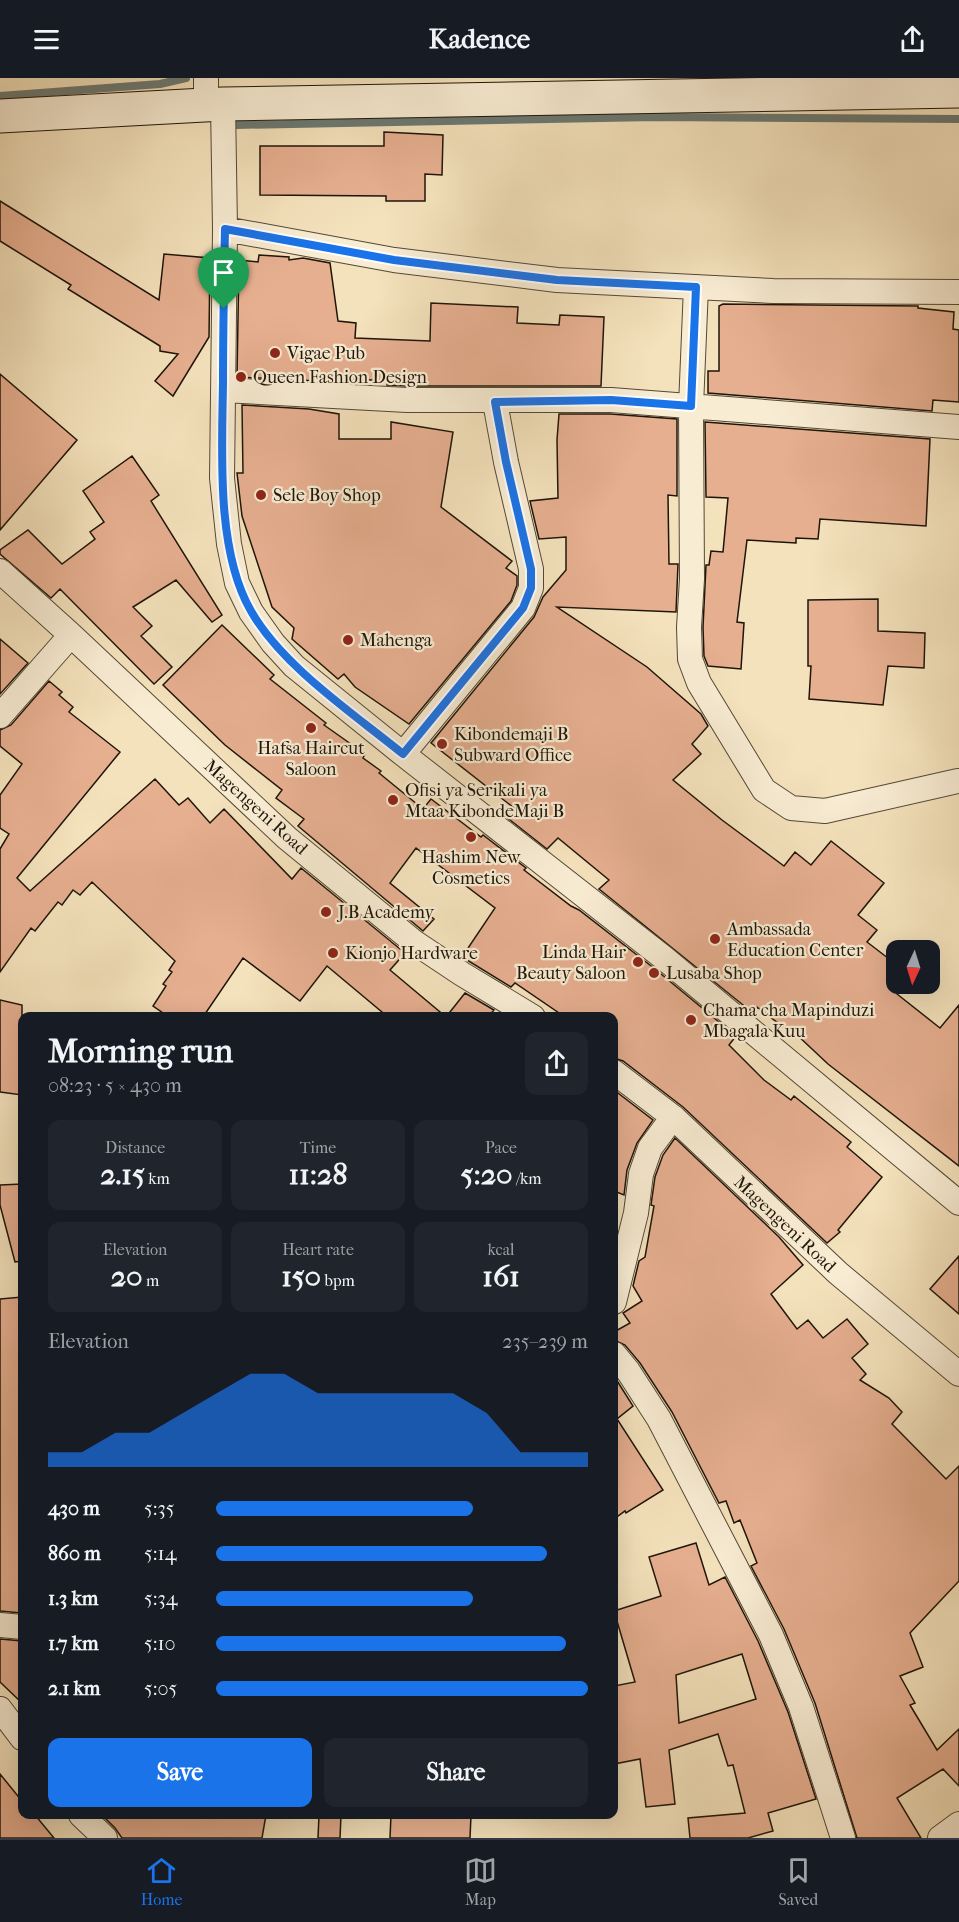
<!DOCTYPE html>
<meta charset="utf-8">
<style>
:root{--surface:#171b24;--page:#20242c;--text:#f1f3f6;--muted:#9ea1a6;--line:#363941;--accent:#1a73e8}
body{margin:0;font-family:"IM FELL French Canon",serif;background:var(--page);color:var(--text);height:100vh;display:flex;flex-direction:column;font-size:22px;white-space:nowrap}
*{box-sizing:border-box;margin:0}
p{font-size:20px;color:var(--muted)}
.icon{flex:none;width:33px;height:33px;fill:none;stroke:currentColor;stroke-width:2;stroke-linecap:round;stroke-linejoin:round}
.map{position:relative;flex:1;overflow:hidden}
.side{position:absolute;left:18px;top:934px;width:600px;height:807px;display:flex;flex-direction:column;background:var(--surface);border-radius:12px;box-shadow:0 6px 24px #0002}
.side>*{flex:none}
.needle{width:39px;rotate:184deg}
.tools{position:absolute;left:886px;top:862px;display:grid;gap:12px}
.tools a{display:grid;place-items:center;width:54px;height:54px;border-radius:12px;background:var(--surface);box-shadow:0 6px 24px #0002;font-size:30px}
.pin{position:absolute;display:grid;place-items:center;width:51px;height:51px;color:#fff;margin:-62px -26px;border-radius:50% 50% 50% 0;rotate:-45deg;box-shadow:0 0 6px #0007}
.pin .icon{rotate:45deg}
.round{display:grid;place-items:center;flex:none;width:63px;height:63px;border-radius:12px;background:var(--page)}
.overview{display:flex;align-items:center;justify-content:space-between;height:102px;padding:0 30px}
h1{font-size:33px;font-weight:700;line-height:45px}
.figures{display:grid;grid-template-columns:repeat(3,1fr);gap:9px;height:102px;padding:6px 30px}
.figures div{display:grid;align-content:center;border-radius:12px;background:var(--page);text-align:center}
.figures b{font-size:30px;font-weight:700}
.figures small{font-size:16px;font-weight:400}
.figures p{font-size:16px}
.chart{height:168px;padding:12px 30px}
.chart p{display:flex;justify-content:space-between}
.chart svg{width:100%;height:108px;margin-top:6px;fill:var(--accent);opacity:.7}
.action{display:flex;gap:12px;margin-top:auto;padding:12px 30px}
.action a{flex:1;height:69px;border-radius:12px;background:var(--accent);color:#fff;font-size:24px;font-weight:700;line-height:69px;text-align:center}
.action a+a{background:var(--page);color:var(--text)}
ul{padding:0 30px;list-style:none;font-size:20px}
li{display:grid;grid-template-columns:96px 72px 1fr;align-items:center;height:45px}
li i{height:15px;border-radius:8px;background:var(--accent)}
header{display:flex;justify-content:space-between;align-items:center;height:78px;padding:0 30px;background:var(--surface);font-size:27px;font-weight:700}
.menu{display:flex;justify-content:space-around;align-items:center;height:84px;border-top:2px solid var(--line);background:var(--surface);font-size:16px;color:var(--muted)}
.menu a{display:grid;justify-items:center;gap:3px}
.menu .active{color:var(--accent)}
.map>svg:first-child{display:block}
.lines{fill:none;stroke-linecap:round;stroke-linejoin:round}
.stream{stroke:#6b7973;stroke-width:8}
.building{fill:#e6af90;stroke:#1e1509;stroke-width:1.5;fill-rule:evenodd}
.street-casing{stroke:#544836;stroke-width:26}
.secondary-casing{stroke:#1e1509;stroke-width:35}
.street{stroke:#f8ecd3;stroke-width:24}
.secondary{stroke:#f8ecd3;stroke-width:33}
.route-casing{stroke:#fff;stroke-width:12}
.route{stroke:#1a73e8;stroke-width:8}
.poi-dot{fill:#8f2418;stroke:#f8ecd3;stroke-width:2}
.labels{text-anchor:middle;stroke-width:4.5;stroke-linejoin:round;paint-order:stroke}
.poi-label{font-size:18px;fill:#1e1509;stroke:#f8ecd3;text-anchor:start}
.street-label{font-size:18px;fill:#1e1509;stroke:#f8ecd3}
</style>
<header><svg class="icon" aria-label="menu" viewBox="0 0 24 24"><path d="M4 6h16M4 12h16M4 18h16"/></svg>Kadence<svg class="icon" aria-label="share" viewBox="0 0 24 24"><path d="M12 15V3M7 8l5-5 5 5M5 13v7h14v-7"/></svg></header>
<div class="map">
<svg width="959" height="1760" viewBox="0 0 959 1760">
<rect width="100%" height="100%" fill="#f4e2bc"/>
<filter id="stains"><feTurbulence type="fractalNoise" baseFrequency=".00333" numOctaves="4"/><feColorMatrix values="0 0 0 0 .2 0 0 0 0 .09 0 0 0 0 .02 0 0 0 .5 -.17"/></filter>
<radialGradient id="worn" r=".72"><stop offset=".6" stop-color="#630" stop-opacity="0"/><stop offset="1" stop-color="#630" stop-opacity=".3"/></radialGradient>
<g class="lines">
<path class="stream" d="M 0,18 L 160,6 L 186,0
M 236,47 L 655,39 L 959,41"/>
</g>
<path class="building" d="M 384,54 L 443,57 L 442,97 L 425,96 L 425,123 L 386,123 L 386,118 L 260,117 L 260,68 L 384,68 Z
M 0,123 L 159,222 L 164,176 L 210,180 L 209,259 L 173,318 L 155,303 L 178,276 L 160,273 L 160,268 L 68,211 L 71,207 L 0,163 Z
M 259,177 L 289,179 L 289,182 L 303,180 L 330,185 L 338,243 L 356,245 L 355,260 L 430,263 L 431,225 L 518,229 L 517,245 L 559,247 L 560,237 L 604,239 L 601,308 L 407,308 L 387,307 L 387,303 L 338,300 L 338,304 L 237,299 L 239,182 L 258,184 Z
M 723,226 L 918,228 L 918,230 L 954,234 L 953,251 L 959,252 L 959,324 L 933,322 L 932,333 L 708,315 L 708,293 L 719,293 L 719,228 Z
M 0,296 L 77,362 L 0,452 Z
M 242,327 L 309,331 L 339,336 L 339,361 L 391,361 L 391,344 L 453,354 L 441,429 L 512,483 L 506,490 L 517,498 L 517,507 L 511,523 L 409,646 L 355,609 L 344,596 L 338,601 L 292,561 L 294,550 L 272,529 L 242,438 L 237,395 L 243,395 Z
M 559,336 L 610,336 L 677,341 L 677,418 L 668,417 L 669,486 L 678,486 L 676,534 L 557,529 L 647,589 L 701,636 L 708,648 L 692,666 L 701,676 L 673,702 L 722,742 L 784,788 L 795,774 L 811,787 L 831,763 L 884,805 L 858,837 L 877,852 L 867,864 L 897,887 L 897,916 L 940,950 L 959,927 L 959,1088 L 828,986 L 796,956 L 795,958 L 757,929 L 753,935 L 599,811 L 609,802 L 558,760 L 547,771 L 505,738 L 514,730 L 431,665 L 534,539 L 543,519 L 566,492 L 566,459 L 539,461 L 530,423 L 558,420 L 557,362 Z
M 705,344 L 930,361 L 926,448 L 820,441 L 818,461 L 796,460 L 796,465 L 747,462 L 737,544 L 744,545 L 741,591 L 708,588 L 704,578 L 703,549 L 706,487 L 709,487 L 711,473 L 723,474 L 728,420 L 706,419 Z
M 132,378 L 159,417 L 151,423 L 222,537 L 212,544 L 176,502 L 133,529 L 152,548 L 141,558 L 172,589 L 154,606 L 60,511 L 51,520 L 0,476 L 0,472 L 28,452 L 62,486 L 95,461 L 90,454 L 104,444 L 83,413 Z
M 878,521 L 878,553 L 925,555 L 924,590 L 888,588 L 883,627 L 809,621 L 811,588 L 808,588 L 808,522 Z
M 222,547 L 274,597 L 270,601 L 326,645 L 324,647 L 365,676 L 363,680 L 381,693 L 379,695 L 423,731 L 431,721 L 481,759 L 483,757 L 526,790 L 524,792 L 571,828 L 579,832 L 655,891 L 736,958 L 729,967 L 764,1002 L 791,1022 L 794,1018 L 851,1064 L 847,1069 L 882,1099 L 838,1152 L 840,1154 L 827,1165 L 683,1029 L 623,983 L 614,980 L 614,939 L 565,939 L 515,905 L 511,909 L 462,879 L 495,830 L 416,770 L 390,805 L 434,841 L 423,853 L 298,748 L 304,741 L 276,720 L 282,712 L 225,667 L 163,607 Z
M 0,561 L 28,585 L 0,616 Z
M 49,603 L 62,614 L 59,617 L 73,629 L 69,634 L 120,674 L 17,800 L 30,813 L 155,701 L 179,727 L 188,720 L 210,745 L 224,731 L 292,801 L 301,790 L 405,875 L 390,892 L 446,939 L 388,939 L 327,888 L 300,923 L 243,880 L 203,939 L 169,939 L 153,928 L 166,908 L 163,906 L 172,894 L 169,892 L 175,883 L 92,804 L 80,817 L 73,812 L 62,827 L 58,824 L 35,853 L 31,850 L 0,894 L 0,771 L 9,756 L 0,750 L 0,717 L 22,686 L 0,668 L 0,652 L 11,647 Z
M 465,915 L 494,932 L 488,939 L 446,939 Z
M 0,922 L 22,927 L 22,1017 L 0,1014 Z
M 614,1012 L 653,1042 L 637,1065 L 627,1092 L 624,1117 L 614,1113 Z
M 675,1060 L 779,1159 L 803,1187 L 771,1216 L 797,1251 L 808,1242 L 823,1260 L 847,1241 L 868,1266 L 852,1280 L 866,1296 L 860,1302 L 889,1320 L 902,1334 L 892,1346 L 946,1401 L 959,1388 L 959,1503 L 910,1555 L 923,1589 L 900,1598 L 915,1625 L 910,1627 L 937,1672 L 959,1651 L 959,1708 L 943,1691 L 897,1720 L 921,1760 L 857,1760 L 815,1625 L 784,1551 L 751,1488 L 757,1485 L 740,1442 L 734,1445 L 726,1423 L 719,1425 L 672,1334 L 640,1285 L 625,1267 L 614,1262 L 614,1254 L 630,1245 L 623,1235 L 642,1223 L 633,1208 L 639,1183 L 645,1179 L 654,1128 L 651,1127 L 655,1099 L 663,1077 Z
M 22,1106 L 22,1183 L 15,1184 L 0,1127 L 0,1107 Z
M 959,1178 L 959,1236 L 930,1211 Z
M 22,1219 L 22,1535 L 0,1533 L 0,1221 Z
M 614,1298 L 633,1328 L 617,1341 L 663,1412 L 626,1435 L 625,1433 L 614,1441 Z
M 696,1465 L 709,1507 L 725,1499 L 758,1563 L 788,1634 L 816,1721 L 768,1735 L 773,1753 L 748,1760 L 690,1760 L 688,1740 L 745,1735 L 733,1687 L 728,1688 L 718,1656 L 669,1672 L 675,1726 L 646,1729 L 640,1681 L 614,1686 L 614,1608 L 635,1604 L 614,1533 L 661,1518 L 649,1479 ZM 742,1576 L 756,1621 L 679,1645 L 676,1597 Z
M 0,1561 L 22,1563 L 22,1625 L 0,1604 Z
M 0,1696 L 22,1723 L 22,1737 L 35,1737 L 54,1760 L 0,1760 Z
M 102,1737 L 266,1737 L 262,1760 L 122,1760 L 115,1750 Z
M 319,1737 L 341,1737 L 340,1760 L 318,1760 Z
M 391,1737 L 471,1737 L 470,1760 L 390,1760 Z"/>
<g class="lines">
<g class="street-casing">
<path id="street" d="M 223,26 L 225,151 L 222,400 L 229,466 L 237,505 L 251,534 L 273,565 L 294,588 L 403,676 L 664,880 L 959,1125
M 206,27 L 206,0
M 225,151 L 394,182 L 557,202 L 773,213 L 959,214
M 696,209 L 691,328 L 692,501 L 689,549 L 690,581 L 699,605 L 764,712 L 791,730 L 825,733 L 958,703
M 223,312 L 407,322 L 611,322 L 959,349
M 0,493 L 71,557 L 287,760 L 414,864 L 462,896 L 533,939
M 0,638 L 71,557
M 403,676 L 523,530 L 531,510 L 531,491 L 506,384 L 495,324
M 614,994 L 673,1039 L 838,1195 L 959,1296
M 614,1224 L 636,1135 L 641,1096 L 650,1070 L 673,1039
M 614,1276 L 628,1293 L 659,1341 L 771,1557 L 801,1629 L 843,1760
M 0,1547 L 22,1549
M 0,1631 L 22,1660
M 81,1737 L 105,1760
M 940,1760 L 959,1746"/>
</g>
<g class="secondary-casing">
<path id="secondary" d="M 0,38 L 223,26 L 959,13"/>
</g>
<use href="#street" class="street"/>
<use href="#secondary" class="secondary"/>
</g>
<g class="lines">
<g class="route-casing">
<path id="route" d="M 225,151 L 394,182 L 557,202 L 696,209 L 691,328 L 611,322 L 495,324 L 506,384 L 531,491 L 531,510 L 523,530 L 403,676 C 354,636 282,588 251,533 C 216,473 222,374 223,305 C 223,254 224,202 225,151 Z"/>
</g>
<use href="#route" class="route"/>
</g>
<g class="poi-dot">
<circle cx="275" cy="275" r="6"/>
<circle cx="241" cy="299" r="6"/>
<circle cx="261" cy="417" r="6"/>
<circle cx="348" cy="562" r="6"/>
<circle cx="311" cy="650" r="6"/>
<circle cx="442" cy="666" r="6"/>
<circle cx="393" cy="722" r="6"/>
<circle cx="471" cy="759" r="6"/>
<circle cx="326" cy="834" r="6"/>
<circle cx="715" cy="861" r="6"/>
<circle cx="333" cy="875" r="6"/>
<circle cx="638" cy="884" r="6"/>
<circle cx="654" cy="895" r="6"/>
<circle cx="691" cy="942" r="6"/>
</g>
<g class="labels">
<g class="poi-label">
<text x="287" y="281">Vigae Pub</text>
<text x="253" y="305">Queen Fashion Design</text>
<text x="273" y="423">Sele Boy Shop</text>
<text x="360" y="568">Mahenga</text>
<text x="454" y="662">Kibondemaji B<tspan x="454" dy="21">Subward Office</tspan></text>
<text x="311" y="676" text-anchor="middle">Hafsa Haircut<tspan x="311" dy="21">Saloon</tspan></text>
<text x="405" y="718">Ofisi ya Serikali ya<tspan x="405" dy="21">Mtaa KibondeMaji B</tspan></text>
<text x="471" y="785" text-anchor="middle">Hashim New<tspan x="471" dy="21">Cosmetics</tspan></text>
<text x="338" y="840">J.B Academy</text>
<text x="727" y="857">Ambassada<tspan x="727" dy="21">Education Center</tspan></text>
<text x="626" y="880" text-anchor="end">Linda Hair<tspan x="626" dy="21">Beauty Saloon</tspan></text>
<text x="345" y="881">Kionjo Hardware</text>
<text x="666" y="901">Lusaba Shop</text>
<text x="703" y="938">Chama cha Mapinduzi<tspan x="703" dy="21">Mbagala Kuu</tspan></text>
</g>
<g class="street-label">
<text transform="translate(256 729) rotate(42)" y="6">Magengeni Road</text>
<text transform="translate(785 1146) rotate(43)" y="6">Magengeni Road</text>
</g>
</g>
<rect width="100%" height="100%" filter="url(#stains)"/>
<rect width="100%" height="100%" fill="url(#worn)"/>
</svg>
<div class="tools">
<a><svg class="needle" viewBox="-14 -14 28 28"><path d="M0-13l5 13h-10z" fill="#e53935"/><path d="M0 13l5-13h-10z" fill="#9ea1a6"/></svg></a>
</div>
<div class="pin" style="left:224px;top:231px;background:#1e9e55"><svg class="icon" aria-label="arrive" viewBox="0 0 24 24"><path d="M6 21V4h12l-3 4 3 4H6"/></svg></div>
<section class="side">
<div class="overview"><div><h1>Morning run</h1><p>08:23 · 5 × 430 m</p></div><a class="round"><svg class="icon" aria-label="share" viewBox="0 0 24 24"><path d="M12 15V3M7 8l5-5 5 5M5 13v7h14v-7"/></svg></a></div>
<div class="figures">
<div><p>Distance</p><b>2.15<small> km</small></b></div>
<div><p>Time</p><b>11:28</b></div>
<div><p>Pace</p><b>5:20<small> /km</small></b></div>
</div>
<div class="figures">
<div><p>Elevation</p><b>20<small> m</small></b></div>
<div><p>Heart rate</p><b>150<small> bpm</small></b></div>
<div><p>kcal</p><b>161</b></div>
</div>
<div class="chart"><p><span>Elevation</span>235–239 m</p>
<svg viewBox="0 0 160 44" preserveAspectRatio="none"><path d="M0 44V38L10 38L20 30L30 30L40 22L50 14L60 6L70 6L80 14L90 14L100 14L110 14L120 14L130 22L140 38L150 38L160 38V44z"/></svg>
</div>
<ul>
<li><b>430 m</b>5:35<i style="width:69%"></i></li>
<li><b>860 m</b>5:14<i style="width:89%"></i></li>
<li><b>1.3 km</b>5:34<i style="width:69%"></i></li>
<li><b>1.7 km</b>5:10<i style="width:94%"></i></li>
<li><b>2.1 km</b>5:05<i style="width:100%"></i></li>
</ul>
<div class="action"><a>Save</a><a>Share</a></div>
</section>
</div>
<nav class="menu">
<a class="active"><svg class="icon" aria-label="home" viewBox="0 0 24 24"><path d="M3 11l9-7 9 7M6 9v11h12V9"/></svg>Home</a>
<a><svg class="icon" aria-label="map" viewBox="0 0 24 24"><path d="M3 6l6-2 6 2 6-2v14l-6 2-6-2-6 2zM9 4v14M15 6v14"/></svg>Map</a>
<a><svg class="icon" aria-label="saved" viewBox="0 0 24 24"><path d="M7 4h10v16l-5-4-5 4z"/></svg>Saved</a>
</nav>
